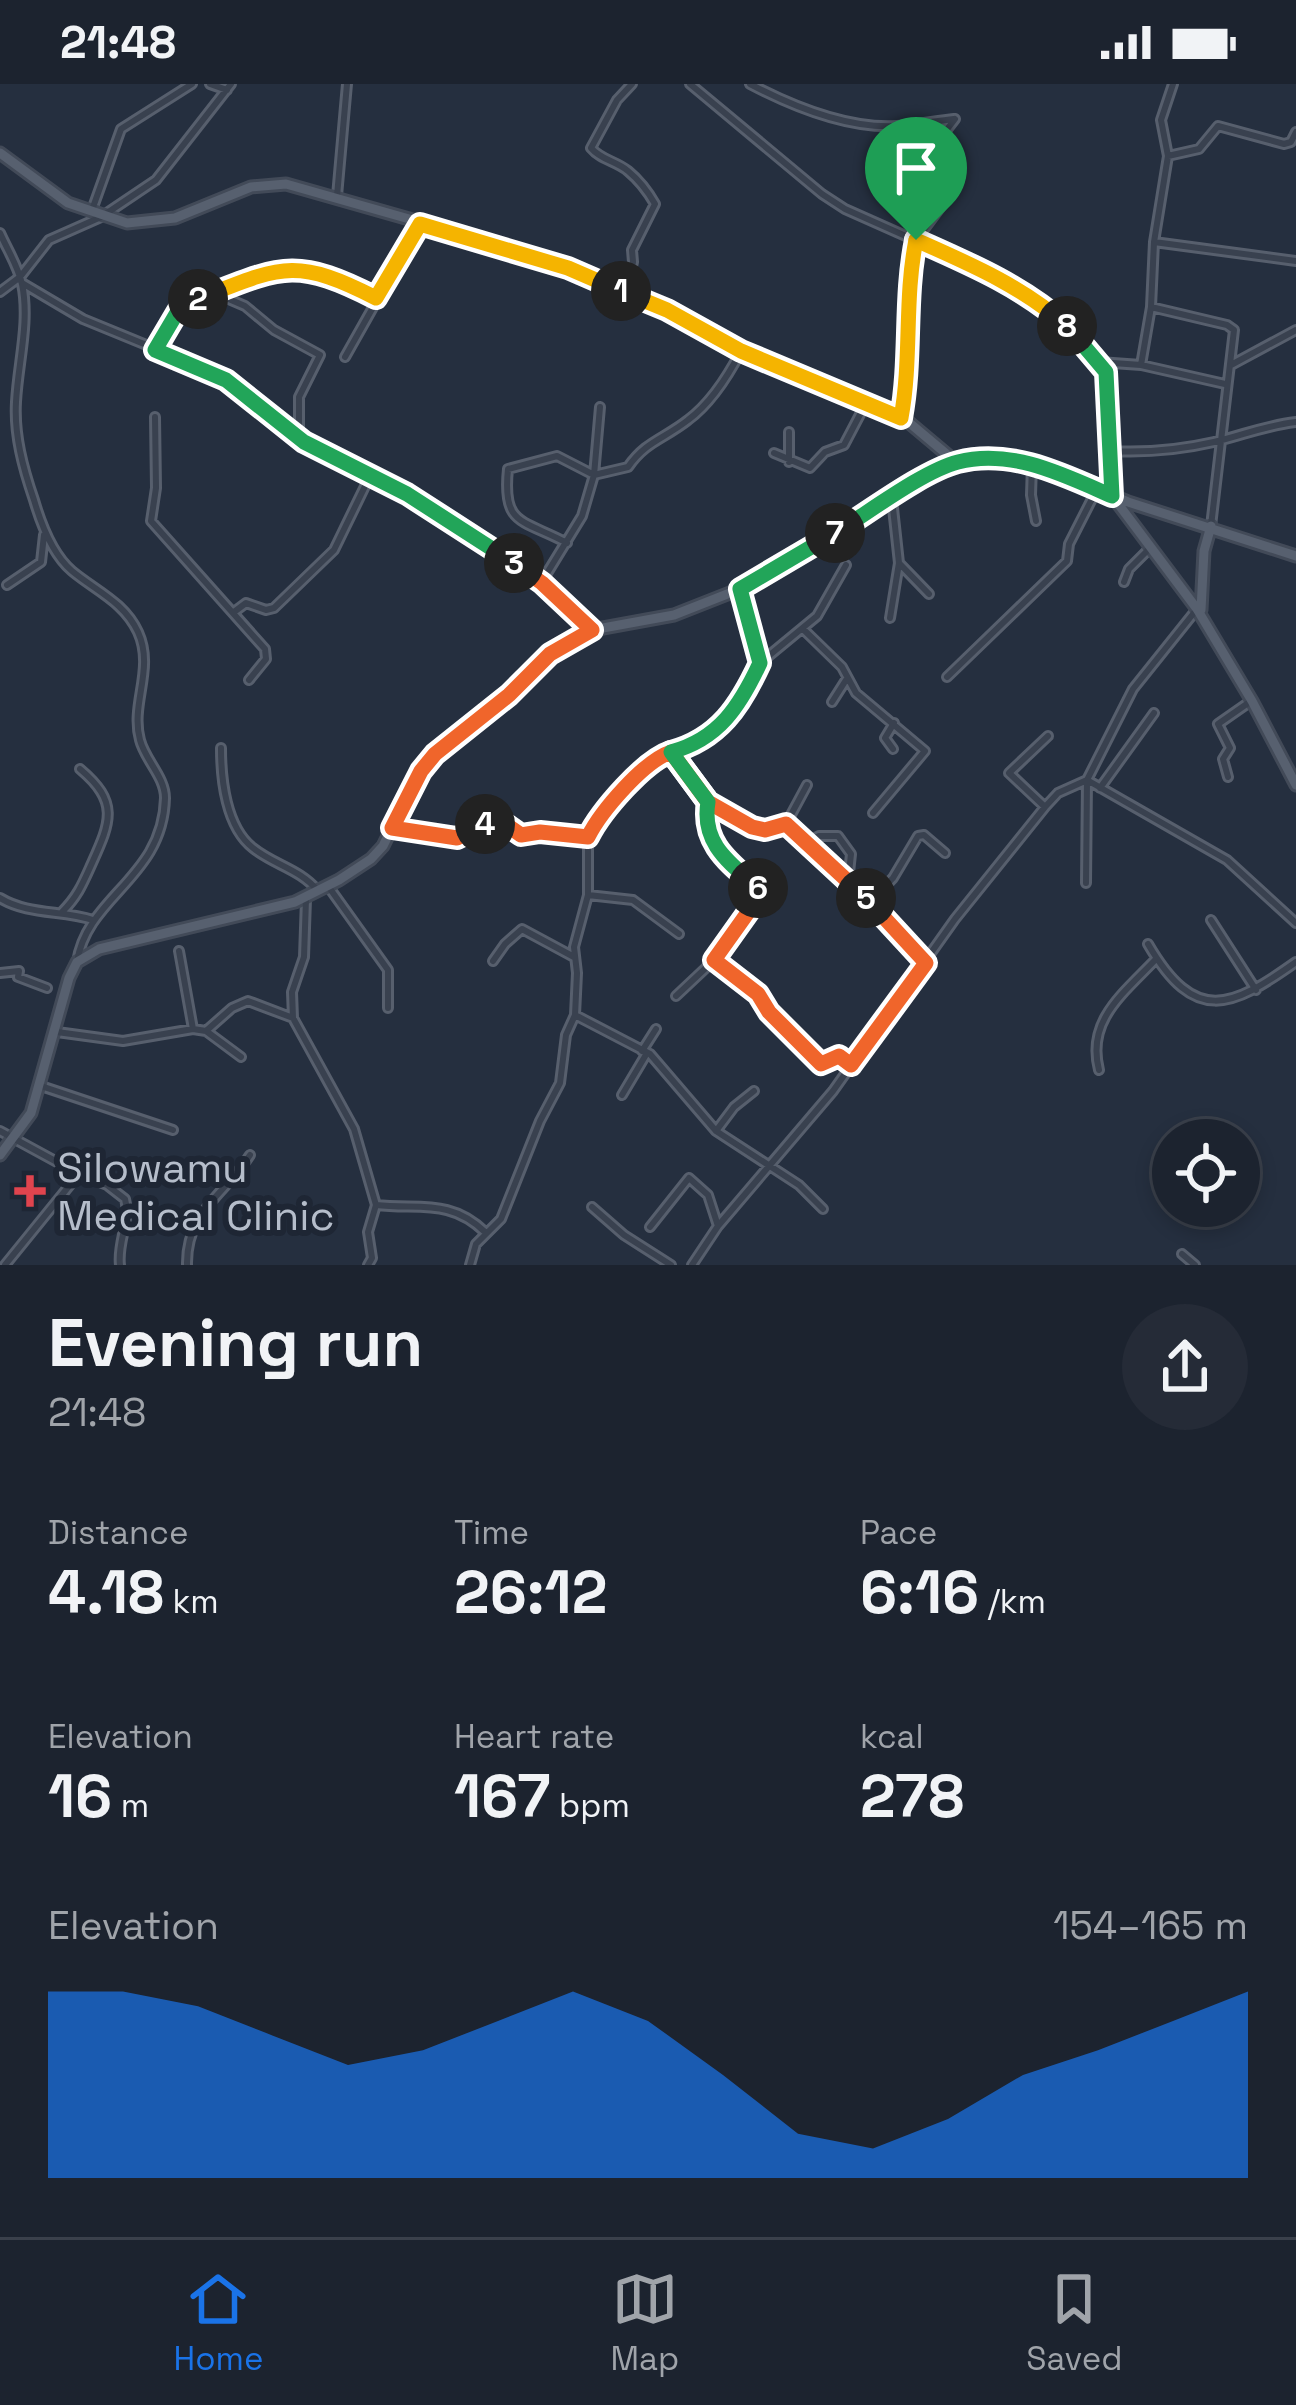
<!DOCTYPE html>
<meta charset="utf-8">
<style>
:root{--surface:#1c232f;--page:#252b37;--text:#f1f3f6;--muted:#a0a4aa;--line:#3a404b;--accent:#1a73e8}
body{margin:0;font-family:"Space Grotesk",sans-serif;background:var(--page);color:var(--text);height:100vh;display:flex;flex-direction:column;font-size:45px;white-space:nowrap}
*{box-sizing:border-box;margin:0}
p{font-size:39px;color:var(--muted)}
.icon{flex:none;width:66px;height:66px;fill:none;stroke:currentColor;stroke-width:2;stroke-linecap:round;stroke-linejoin:round}
.map{position:relative;height:1181px;overflow:hidden}
.sheet{display:flex;flex-direction:column;background:var(--surface);flex:1}
.sheet>*{flex:none}
.controls{position:absolute;left:1152px;top:1035px;display:grid;gap:24px}
.controls a{display:grid;place-items:center;width:108px;height:108px;border-radius:50%;background:var(--surface);box-shadow:0 6px 18px #0003,0 0 0 3px var(--line);font-size:60px}
.pin{position:absolute;display:grid;place-items:center;width:102px;height:102px;color:#fff;margin:-123px -51px;border-radius:50% 50% 50% 0;rotate:-45deg;box-shadow:0 0 12px #0007}
.pin .icon{rotate:45deg}
.km{position:absolute;width:60px;height:60px;margin:-30px;border-radius:50%;background:#222;color:#fff;font-size:33px;line-height:60px;text-align:center}
.round{display:grid;place-items:center;flex:none;width:126px;height:126px;border-radius:63px;background:var(--page)}
.head{display:flex;align-items:center;justify-content:space-between;height:204px;padding:0 48px}
h1{font-size:66px;font-weight:700;line-height:90px}
.metrics{display:grid;grid-template-columns:repeat(3,1fr);gap:18px;height:204px;padding:12px 48px}
.metrics div{display:grid;align-content:center}
.metrics b{font-size:60px;font-weight:700}
.metrics small{font-size:33px;font-weight:400}
.metrics p{font-size:33px}
.chart{height:336px;padding:24px 48px}
.chart p{display:flex;justify-content:space-between}
.chart svg{width:100%;height:216px;margin-top:12px;fill:var(--accent);opacity:.7}
.status{display:flex;justify-content:space-between;align-items:center;height:84px;padding:0 60px;background:var(--surface);direction:ltr}
.status svg{height:33px;fill:currentColor}
.menu{display:flex;justify-content:space-around;align-items:center;height:168px;border-top:3px solid var(--line);background:var(--surface);font-size:33px;color:var(--muted)}
.menu a{display:grid;justify-items:center;gap:6px}
.menu .selected{color:var(--accent)}
.map>svg:first-child{display:block}
.lines{fill:none;stroke-linecap:round;stroke-linejoin:round}
.minor-casing{stroke:#575f6d;stroke-width:12}
.major-casing{stroke:#424a58;stroke-width:15}
.minor{stroke:#39414f;stroke-width:6}
.major{stroke:#57606f;stroke-width:9}
.split-1-casing{stroke:#fff;stroke-width:24}
.split-2-casing{stroke:#fff;stroke-width:24}
.split-3-casing{stroke:#fff;stroke-width:24}
.split-4-casing{stroke:#fff;stroke-width:24}
.split-5-casing{stroke:#fff;stroke-width:24}
.split-6-casing{stroke:#fff;stroke-width:24}
.split-7-casing{stroke:#fff;stroke-width:24}
.split-8-casing{stroke:#fff;stroke-width:24}
.split-9-casing{stroke:#fff;stroke-width:24}
.split-1{stroke:#f5b400;stroke-width:15}
.split-2{stroke:#f5b400;stroke-width:15}
.split-3{stroke:#22a559;stroke-width:15}
.split-4{stroke:#f0652b;stroke-width:15}
.split-5{stroke:#f0652b;stroke-width:15}
.split-6{stroke:#f0652b;stroke-width:15}
.split-7{stroke:#22a559;stroke-width:15}
.split-8{stroke:#22a559;stroke-width:15}
.split-9{stroke:#f5b400;stroke-width:15}
.health-dot{fill:#e0444e;stroke:#1e2634;stroke-width:4.5}
.labels{text-anchor:middle;stroke-width:12;stroke-linejoin:round;paint-order:stroke}
.poi-label{font-size:42px;fill:#b5bdca;stroke:#1e2634;text-anchor:start}
</style>
<div class="status"><b>21:48</b><svg viewBox="0 0 49 12"><path d="M0 12V9h3v3zM5 12V6h3v6zM10 12V3h3v9zM15 12V0h3v12zM26 1h20v11H26zM47 4h2v5h-2z"/></svg></div>
<div class="map">
<svg width="1296" height="1181" viewBox="0 0 1296 1181">
<rect width="100%" height="100%" fill="#252f3f"/>
<g class="lines">
<g class="minor-casing">
<path id="minor" d="M 210,0 L 227,6
M 690,0 L 822,110 L 845,125 L 1000,194 L 1041,218 L 1072,246 L 1106,288 L 1112,412
M 750,0 C 792,22 848,45 897,42 C 916,41 935,37 954,35
M 1168,72 L 1199,65 L 1218,42 L 1284,60 L 1291,58 L 1296,48
M 337,112 L 347,0
M 92,126 L 121,45 L 192,0
M 0,149 C 7,165 18,182 22,200 C 30,238 18,279 16,318 C 14,351 23,384 34,416 C 41,440 52,470 72,487 C 96,507 124,518 138,548 C 155,585 130,620 140,656 C 145,676 165,693 165,714 C 163,794 87,812 77,878
M 1154,158 L 1296,177
M 22,199 L 83,235 L 205,285 L 242,306 L 304,358 L 407,409 L 529,489 L 592,546
M 0,208 L 20,193 L 49,156 L 101,133 L 156,96 L 231,0
M 626,209 L 633,178 L 632,166 L 655,120 C 647,106 639,96 628,87 C 616,77 601,76 591,64 L 617,16 L 632,0
M 217,210 L 245,222 L 274,246 L 320,271 L 299,313 L 299,354
M 1151,223 L 1227,241 L 1234,246 L 1211,442
M 155,265 L 187,220 L 271,188 L 297,186 L 329,190 L 376,214
M 345,273 L 420,140
M 1099,278 L 1141,281 L 1225,300
M 1141,281 L 1151,223 L 1154,158 L 1168,72 L 1161,36 L 1173,0
M 1231,281 L 1296,246
M 155,333 L 156,404 L 151,437 L 265,565 L 266,575 L 249,596
M 901,334 L 908,294 L 910,187 L 916,156 L 949,112 L 921,79 L 955,35
M 789,348 L 789,378
M 1110,367 C 1146,369 1179,366 1214,358 C 1244,351 1263,342 1296,338
M 774,369 L 810,384 L 825,368 L 844,361 L 865,321
M 1032,381 L 1031,411 L 1036,437
M 567,459 C 522,435 502,442 508,385 L 557,372 L 594,391 L 600,323
M 899,479 L 929,510
M 1124,498 L 1129,485 L 1150,464
M 541,499 L 582,432 L 594,391 L 628,383 C 646,357 664,355 688,336 C 711,319 728,292 741,267
M 7,501 L 41,478 L 44,451
M 234,528 L 246,519 L 266,526 L 274,524 L 334,466 L 370,392
M 890,534 L 899,479 L 892,415
M 803,545 L 842,583 L 856,609 L 925,667 L 873,729
M 760,579 L 817,532 L 846,481
M 947,593 L 1067,477 L 1069,460 L 1097,405
M 832,618 L 846,596
M 221,664 C 221,696 226,743 253,764 C 274,781 300,785 318,807
M 893,665 L 885,654 L 894,639
M 671,668 L 708,718 L 752,743 L 765,746 L 786,740 L 870,818 L 925,878
M 1228,693 L 1223,675 L 1230,664 L 1218,640 L 1251,617
M 1100,704 L 1154,629
M 1045,723 L 1009,689 L 1048,652
M 786,740 L 807,701
M 392,744 C 411,747 432,753 451,753 C 479,753 491,720 521,751 L 540,748 L 588,753
M 806,759 L 819,752 L 838,752 L 851,770 L 848,798
M 1086,799 L 1087,696 L 1133,605 L 1197,525
M 328,802 L 388,886 L 388,924
M 588,811 L 633,816 L 679,850
M 0,814 C 28,831 61,826 93,836
M 870,818 L 893,794 L 918,752 L 924,751 L 945,769
M 62,828 C 78,812 83,799 92,779 C 111,737 119,718 80,685
M 1211,836 L 1256,906
M 1148,860 C 1195,941 1231,924 1296,878
M 179,867 L 193,945
M 714,876 L 756,907 L 769,928 L 821,980 L 839,972 L 851,981
M 493,877 L 505,860 L 522,845 L 574,873
M 0,889 L 19,887 L 18,893 L 47,904
M 676,912 L 710,880 L 761,810 C 739,775 699,771 708,718
M 575,931 L 650,970 L 716,1047 L 799,1101 L 823,1125
M 293,934 L 292,908 L 304,873 L 306,815
M 206,947 L 241,973
M 57,948 L 123,957 L 193,945 L 206,947 L 232,924 L 248,917 L 293,934 L 354,1045 L 376,1121 L 368,1148 L 372,1174 L 368,1181
M 642,967 L 656,945
M 1099,986 C 1086,936 1124,909 1156,875
M 41,1002 L 173,1046
M 622,1011 L 647,969
M 0,1047 L 79,1090 L 107,1101 L 125,1115 C 131,1137 117,1158 120,1181
M 716,1047 L 734,1023 L 754,1007
M 376,1121 C 418,1126 450,1114 485,1148
M 592,1123 L 624,1151 L 671,1181
M 650,1143 L 689,1094 L 708,1111 L 718,1142
M 1182,1170 L 1195,1181
M 5,1181 L 78,1091
M 187,1181 C 186,1127 225,1111 250,1071
M 470,1181 L 476,1160 L 501,1135 L 540,1037 L 560,999 L 566,951 L 575,931 L 577,889 L 574,863 L 588,811 L 588,753 L 596,738 L 656,673 L 705,656 L 739,620 L 760,579 L 740,505
M 692,1181 L 718,1142 L 833,1007 L 955,835 L 1045,723 L 1058,709 L 1087,696 L 1227,776 L 1296,839"/>
</g>
<g class="major-casing">
<path id="major" d="M 0,69 L 68,119 L 127,139 L 175,134 L 251,103 L 286,100 L 476,154 L 568,184 L 667,227 L 741,267 L 906,336 L 956,378
M 1113,413 L 1197,525 L 1252,617 L 1296,701
M 1201,526 L 1204,467 L 1211,442
M 0,1071 L 31,1029 L 69,894 L 77,878 L 99,865 L 295,818 L 339,796 L 371,775 L 383,762 L 420,687 L 435,670 L 509,611 L 550,570 L 592,546 L 674,531 L 740,505 L 956,378 L 994,374 L 1053,386 L 1128,418 L 1296,472"/>
</g>
<use href="#minor" class="minor"/>
<use href="#major" class="major"/>
</g>
<g class="lines">
<g class="split-1-casing">
<path id="split-1" d="M 621,207 L 667,226 L 741,267 L 901,334 C 912,275 904,215 916,156"/>
</g>
<g class="split-2-casing">
<path id="split-2" d="M 198,215 C 280,183 294,172 376,214 L 420,140 L 568,184 L 621,207"/>
</g>
<g class="split-3-casing">
<path id="split-3" d="M 198,215 L 178,227 L 155,266 L 226,296 L 304,358 L 407,410 L 514,479"/>
</g>
<g class="split-4-casing">
<path id="split-4" d="M 485,740 L 457,754 L 392,744 L 421,687 L 435,670 L 509,611 L 550,570 L 592,546 L 542,499 L 514,479"/>
</g>
<g class="split-5-casing">
<path id="split-5" d="M 485,740 L 501,737 L 521,751 L 540,748 L 588,753 C 601,727 644,677 671,668 L 708,718 L 752,743 L 765,746 L 786,740 L 866,814"/>
</g>
<g class="split-6-casing">
<path id="split-6" d="M 758,804 L 761,810 L 714,876 L 758,910 L 769,928 L 821,980 L 839,972 L 851,981 L 926,879 L 866,814"/>
</g>
<g class="split-7-casing">
<path id="split-7" d="M 758,804 C 730,779 701,760 708,718 L 671,668 C 719,655 740,622 760,579 L 740,505 L 835,449"/>
</g>
<g class="split-8-casing">
<path id="split-8" d="M 835,449 C 868,429 923,387 958,378 C 1011,364 1064,391 1112,412 L 1106,288 L 1067,242"/>
</g>
<g class="split-9-casing">
<path id="split-9" d="M 916,156 C 970,180 1022,202 1067,242"/>
</g>
<use href="#split-1" class="split-1"/>
<use href="#split-2" class="split-2"/>
<use href="#split-3" class="split-3"/>
<use href="#split-4" class="split-4"/>
<use href="#split-5" class="split-5"/>
<use href="#split-6" class="split-6"/>
<use href="#split-7" class="split-7"/>
<use href="#split-8" class="split-8"/>
<use href="#split-9" class="split-9"/>
</g>
<path class="health-dot" d="M24 1089h12v12h12v12h-12v12h-12v-12h-12v-12h12z"/>
<g class="labels">
<g class="poi-label">
<text x="57" y="1098">Silowamu<tspan x="57" dy="48">Medical Clinic</tspan></text>
</g>
</g>
</svg>
<div class="controls">
<a><svg class="icon" aria-label="locate" viewBox="0 0 24 24"><circle cx="12" cy="12" r="6"/><path d="M12 2v4M12 18v4M2 12h4M18 12h4"/></svg></a>
</div>
<div class="pin" style="left:916px;top:156px;background:#1e9e55"><svg class="icon" aria-label="arrive" viewBox="0 0 24 24"><path d="M6 21V4h12l-3 4 3 4H6"/></svg></div>
<b class="km" style="left:621px;top:207px">1</b>
<b class="km" style="left:198px;top:215px">2</b>
<b class="km" style="left:514px;top:479px">3</b>
<b class="km" style="left:485px;top:740px">4</b>
<b class="km" style="left:866px;top:814px">5</b>
<b class="km" style="left:758px;top:804px">6</b>
<b class="km" style="left:835px;top:449px">7</b>
<b class="km" style="left:1067px;top:242px">8</b>
</div>
<section class="sheet">
<div class="head"><div><h1>Evening run</h1><p>21:48</p></div><a class="round"><svg class="icon" aria-label="share" viewBox="0 0 24 24"><path d="M12 15V3M7 8l5-5 5 5M5 13v7h14v-7"/></svg></a></div>
<div class="metrics">
<div><p>Distance</p><b>4.18<small> km</small></b></div>
<div><p>Time</p><b>26:12</b></div>
<div><p>Pace</p><b>6:16<small> /km</small></b></div>
</div>
<div class="metrics">
<div><p>Elevation</p><b>16<small> m</small></b></div>
<div><p>Heart rate</p><b>167<small> bpm</small></b></div>
<div><p>kcal</p><b>278</b></div>
</div>
<div class="chart"><p><span>Elevation</span>154–165 m</p>
<svg viewBox="0 0 160 44" preserveAspectRatio="none"><path d="M0 44V6L10 6L20 9L30 15L40 21L50 18L60 12L70 6L80 12L90 23L100 35L110 38L120 32L130 23L140 18L150 12L160 6V44z"/></svg>
</div>
</section>
<nav class="menu">
<a class="selected"><svg class="icon" aria-label="home" viewBox="0 0 24 24"><path d="M3 11l9-7 9 7M6 9v11h12V9"/></svg>Home</a>
<a><svg class="icon" aria-label="map" viewBox="0 0 24 24"><path d="M3 6l6-2 6 2 6-2v14l-6 2-6-2-6 2zM9 4v14M15 6v14"/></svg>Map</a>
<a><svg class="icon" aria-label="saved" viewBox="0 0 24 24"><path d="M7 4h10v16l-5-4-5 4z"/></svg>Saved</a>
</nav>
